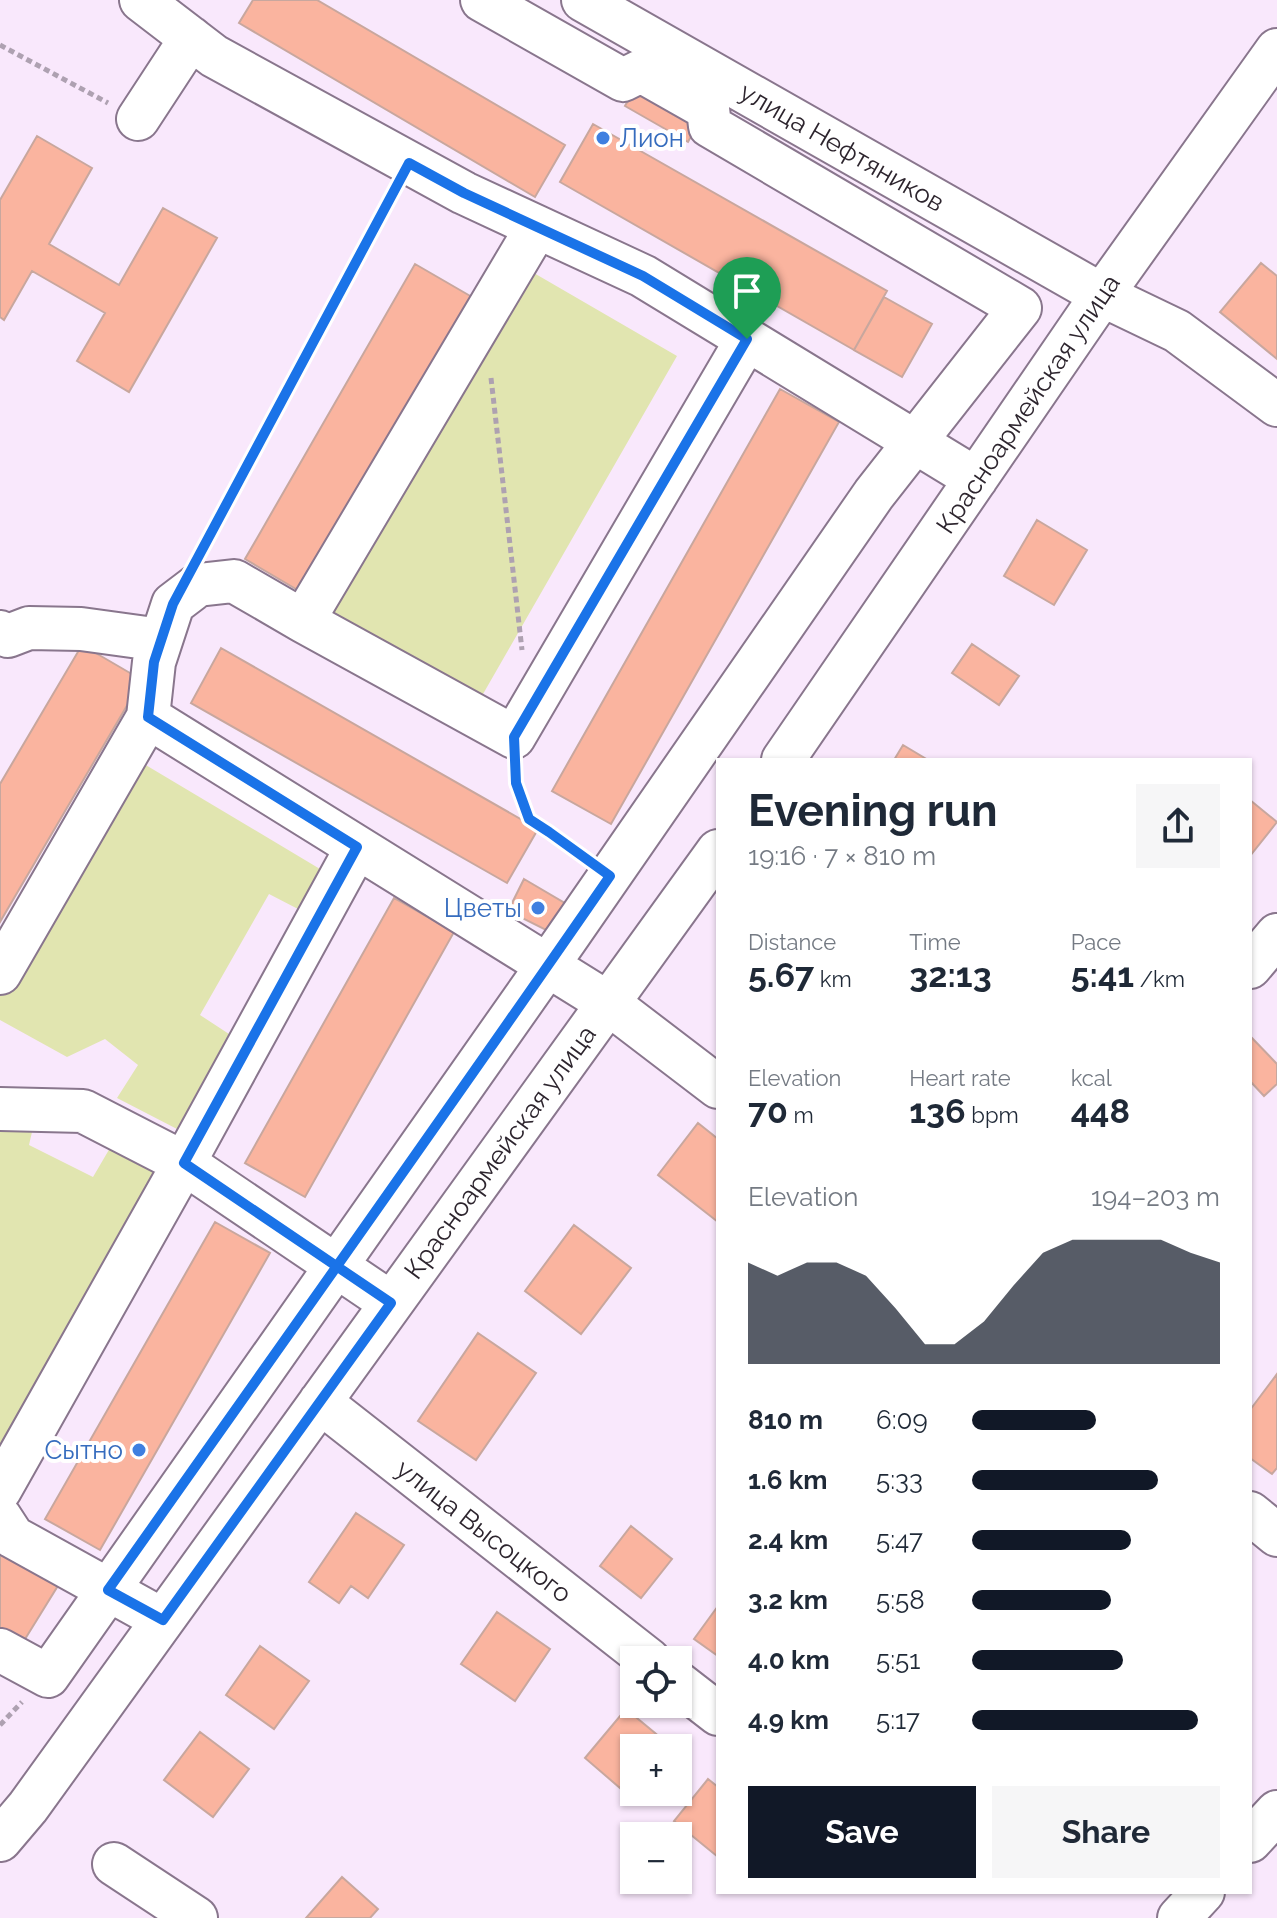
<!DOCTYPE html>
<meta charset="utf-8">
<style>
:root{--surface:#fff;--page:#f6f6f7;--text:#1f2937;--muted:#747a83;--accent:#111827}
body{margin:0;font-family:Raleway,sans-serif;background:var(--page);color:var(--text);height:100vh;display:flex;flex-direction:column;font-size:30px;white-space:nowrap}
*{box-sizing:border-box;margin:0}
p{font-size:26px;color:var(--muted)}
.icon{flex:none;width:44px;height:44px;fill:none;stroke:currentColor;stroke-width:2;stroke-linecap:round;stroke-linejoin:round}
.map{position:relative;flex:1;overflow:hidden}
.sheet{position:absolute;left:716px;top:758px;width:536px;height:1136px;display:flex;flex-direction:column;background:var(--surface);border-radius:0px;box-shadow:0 2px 6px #0004}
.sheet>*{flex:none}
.fabs{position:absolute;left:620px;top:1646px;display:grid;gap:16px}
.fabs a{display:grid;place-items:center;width:72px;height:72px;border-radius:0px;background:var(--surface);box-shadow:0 2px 6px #0004;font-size:40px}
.pin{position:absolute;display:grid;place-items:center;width:68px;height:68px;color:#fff;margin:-82px -34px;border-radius:50% 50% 50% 0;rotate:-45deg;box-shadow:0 0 8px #0007}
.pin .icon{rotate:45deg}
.round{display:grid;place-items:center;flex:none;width:84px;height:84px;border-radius:0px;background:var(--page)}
.summary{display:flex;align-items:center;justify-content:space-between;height:136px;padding:0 32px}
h1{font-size:44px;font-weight:700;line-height:60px}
.stats{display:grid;grid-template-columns:repeat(3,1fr);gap:12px;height:136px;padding:8px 32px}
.stats div{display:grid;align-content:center}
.stats b{font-size:34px;font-weight:700}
.stats small{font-size:22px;font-weight:400}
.stats p{font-size:22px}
.chart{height:224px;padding:16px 32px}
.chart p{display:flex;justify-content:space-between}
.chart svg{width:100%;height:144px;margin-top:8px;fill:var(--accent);opacity:.7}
.primary-button{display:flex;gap:16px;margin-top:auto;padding:16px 32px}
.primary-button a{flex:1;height:92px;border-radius:0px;background:var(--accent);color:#fff;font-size:32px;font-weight:700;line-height:92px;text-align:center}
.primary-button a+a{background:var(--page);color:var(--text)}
ul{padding:0 32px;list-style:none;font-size:26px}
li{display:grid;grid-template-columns:128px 96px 1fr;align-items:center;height:60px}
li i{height:20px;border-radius:10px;background:var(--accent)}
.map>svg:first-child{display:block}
.green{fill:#e1e5b0}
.building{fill:#fab49f;stroke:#c8a79e;stroke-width:2}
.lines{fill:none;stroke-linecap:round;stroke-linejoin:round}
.minor-casing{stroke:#89768d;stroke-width:46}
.path{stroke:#aea1b1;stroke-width:5;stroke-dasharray:6 4;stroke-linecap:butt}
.minor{stroke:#fff;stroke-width:42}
.route-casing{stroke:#fff;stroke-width:16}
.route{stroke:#1a73e8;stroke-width:10}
.shop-dot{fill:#3f7fe0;stroke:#fff;stroke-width:3}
.labels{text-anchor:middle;stroke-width:8;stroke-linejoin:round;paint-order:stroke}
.shop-label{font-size:26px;fill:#366cbe;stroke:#fff;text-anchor:end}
.street-label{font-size:26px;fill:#2d252e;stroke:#fff}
</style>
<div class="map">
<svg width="1277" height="1918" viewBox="0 0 1277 1918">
<rect width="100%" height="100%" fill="#f9e8fc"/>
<path class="green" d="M 527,269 L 677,356 L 479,701 L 331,615 Z
M 139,761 L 320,869 L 298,909 L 269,894 L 200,1015 L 229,1034 L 177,1129 L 117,1098 L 138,1065 L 105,1039 L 67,1057 L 0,1020 L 0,995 Z
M 35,1119 L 29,1145 L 93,1177 L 110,1148 L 161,1168 L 0,1464 L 0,1127 Z"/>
<path class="building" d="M 253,0 L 317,0 L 565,145 L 535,197 L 239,23 Z
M 641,78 L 704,113 L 688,142 L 625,106 Z
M 593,124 L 887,291 L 854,350 L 560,182 Z
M 37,136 L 92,168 L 49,244 L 119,285 L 163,208 L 217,238 L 129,392 L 77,361 L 105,313 L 32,271 L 4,320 L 0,317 L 0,200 Z
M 1261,263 L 1277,276 L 1277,359 L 1220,312 Z
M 415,264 L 472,297 L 301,592 L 245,559 Z
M 884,297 L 932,324 L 902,377 L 854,350 Z
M 780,389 L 839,422 L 611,824 L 552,791 Z
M 1037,520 L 1087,550 L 1054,605 L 1004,576 Z
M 972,644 L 1019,676 L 999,705 L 952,673 Z
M 82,645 L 142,680 L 0,922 L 0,784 Z
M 221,648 L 538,829 L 507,883 L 191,703 Z
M 903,745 L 928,760 L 894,760 Z
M 1250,800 L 1277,822 L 1250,856 Z
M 524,879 L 568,905 L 554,934 L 508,911 Z
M 394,898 L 454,932 L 305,1197 L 245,1163 Z
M 1252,1038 L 1277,1064 L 1277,1084 L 1264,1096 L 1250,1081 L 1250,1039 Z
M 698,1123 L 718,1139 L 718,1222 L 658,1175 Z
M 215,1222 L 270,1253 L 100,1550 L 45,1519 Z
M 574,1225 L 631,1268 L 581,1334 L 525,1291 Z
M 478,1333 L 536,1373 L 476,1460 L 418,1421 Z
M 1277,1374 L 1277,1468 L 1272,1474 L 1250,1458 L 1250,1410 Z
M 356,1513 L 404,1545 L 368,1598 L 351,1586 L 339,1603 L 309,1582 Z
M 631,1526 L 672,1559 L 641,1598 L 600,1566 Z
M 0,1551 L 59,1584 L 22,1644 L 0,1632 Z
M 718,1606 L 718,1656 L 694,1639 Z
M 497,1612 L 550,1649 L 515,1701 L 461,1664 Z
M 260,1646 L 309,1681 L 274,1729 L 226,1695 Z
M 626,1709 L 661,1738 L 654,1748 L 634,1748 L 634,1771 L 620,1788 L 585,1758 Z
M 200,1732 L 249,1769 L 213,1817 L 164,1780 Z
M 708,1779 L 718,1787 L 718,1857 L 674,1821 Z
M 342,1877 L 378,1909 L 370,1918 L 306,1918 Z"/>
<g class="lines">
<g class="minor-casing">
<path id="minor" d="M 141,0 L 214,56 L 464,193 L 643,276 L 976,479
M 583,0 L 1102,295 L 1177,331 L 1277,405
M 138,119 L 191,38
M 537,227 L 303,621 L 514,737 L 747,339
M 0,632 L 8,636 L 29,628 L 81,629 L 161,640
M 148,717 L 608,1003 L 718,1087
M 783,760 L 1102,295 L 1277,50
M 1250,967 L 1277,935
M 0,973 L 148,717 L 154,662 L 173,604 L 198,585 L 234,581 L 303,621
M 0,1109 L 83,1111 L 184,1163 L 391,1303
M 320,1402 L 649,1660
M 0,1490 L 184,1163 L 357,847
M 1250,1513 L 1277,1535
M 0,1517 L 13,1537 L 163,1620
M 0,1650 L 48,1676 L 566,939 L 874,494 L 1020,308 L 710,126 L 708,109 L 641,71 L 623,80 L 482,0
M 678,1683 L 718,1714
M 0,1840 L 28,1807 L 718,851
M 1250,1841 L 1277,1812
M 114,1864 L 196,1918
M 1179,1918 L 1203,1892"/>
</g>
<path class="path" d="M 0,45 L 108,103
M 491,378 L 522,650
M 204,547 L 393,193
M 515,770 L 516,783 L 529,819 L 580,854
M 0,1725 L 22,1702"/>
<use href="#minor" class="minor"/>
</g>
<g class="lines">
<g class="route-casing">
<path id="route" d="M 747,339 L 643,276 L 464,193 L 409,163 L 173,604 L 154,662 L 148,717 L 357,847 L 184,1163 L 391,1303 L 163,1620 L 108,1590 C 276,1352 445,1115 610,876 L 549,832 L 529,819 L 516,783 L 514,737 L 747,339"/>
</g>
<use href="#route" class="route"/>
</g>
<g class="shop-dot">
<circle cx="603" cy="138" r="8"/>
<circle cx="538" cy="908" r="8"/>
<circle cx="139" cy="1450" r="8"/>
</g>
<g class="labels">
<g class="shop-label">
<text x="619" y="147" text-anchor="start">Лион</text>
<text x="522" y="917">Цветы</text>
<text x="123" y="1459">Сытно</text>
</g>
<g class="street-label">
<text transform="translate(842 147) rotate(30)" y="9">улица Нефтяников</text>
<text transform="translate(1028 404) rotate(-56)" y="9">Красноармейская улица</text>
<text transform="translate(500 1152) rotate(-54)" y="9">Красноармейская улица</text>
<text transform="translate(484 1531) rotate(38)" y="9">улица Высоцкого</text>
</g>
</g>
</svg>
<div class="fabs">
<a><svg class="icon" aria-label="locate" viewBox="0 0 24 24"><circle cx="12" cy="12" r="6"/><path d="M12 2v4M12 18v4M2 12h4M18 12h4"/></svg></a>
<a>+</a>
<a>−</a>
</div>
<div class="pin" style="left:747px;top:339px;background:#1e9e55"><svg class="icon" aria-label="arrive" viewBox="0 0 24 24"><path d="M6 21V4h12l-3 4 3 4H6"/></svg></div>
<section class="sheet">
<div class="summary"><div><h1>Evening run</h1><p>19:16 · 7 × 810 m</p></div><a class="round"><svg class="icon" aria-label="share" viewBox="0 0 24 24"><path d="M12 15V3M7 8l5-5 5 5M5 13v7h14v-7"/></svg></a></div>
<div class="stats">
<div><p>Distance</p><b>5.67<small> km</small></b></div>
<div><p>Time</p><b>32:13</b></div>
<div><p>Pace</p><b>5:41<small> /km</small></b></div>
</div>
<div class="stats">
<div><p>Elevation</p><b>70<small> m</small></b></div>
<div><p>Heart rate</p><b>136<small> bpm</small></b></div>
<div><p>kcal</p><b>448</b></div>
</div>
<div class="chart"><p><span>Elevation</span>194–203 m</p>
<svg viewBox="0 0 160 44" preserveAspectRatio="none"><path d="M0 44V13L10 17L20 13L30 13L40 17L50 27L60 38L70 38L80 31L90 20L100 10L110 6L120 6L130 6L140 6L150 10L160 13V44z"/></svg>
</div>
<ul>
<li><b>810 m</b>6:09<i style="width:50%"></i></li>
<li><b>1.6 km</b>5:33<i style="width:75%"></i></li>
<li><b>2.4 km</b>5:47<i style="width:64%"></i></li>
<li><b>3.2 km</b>5:58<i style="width:56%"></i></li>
<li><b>4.0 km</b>5:51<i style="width:61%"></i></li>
<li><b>4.9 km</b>5:17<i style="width:91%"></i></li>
</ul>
<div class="primary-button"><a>Save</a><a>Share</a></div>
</section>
</div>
